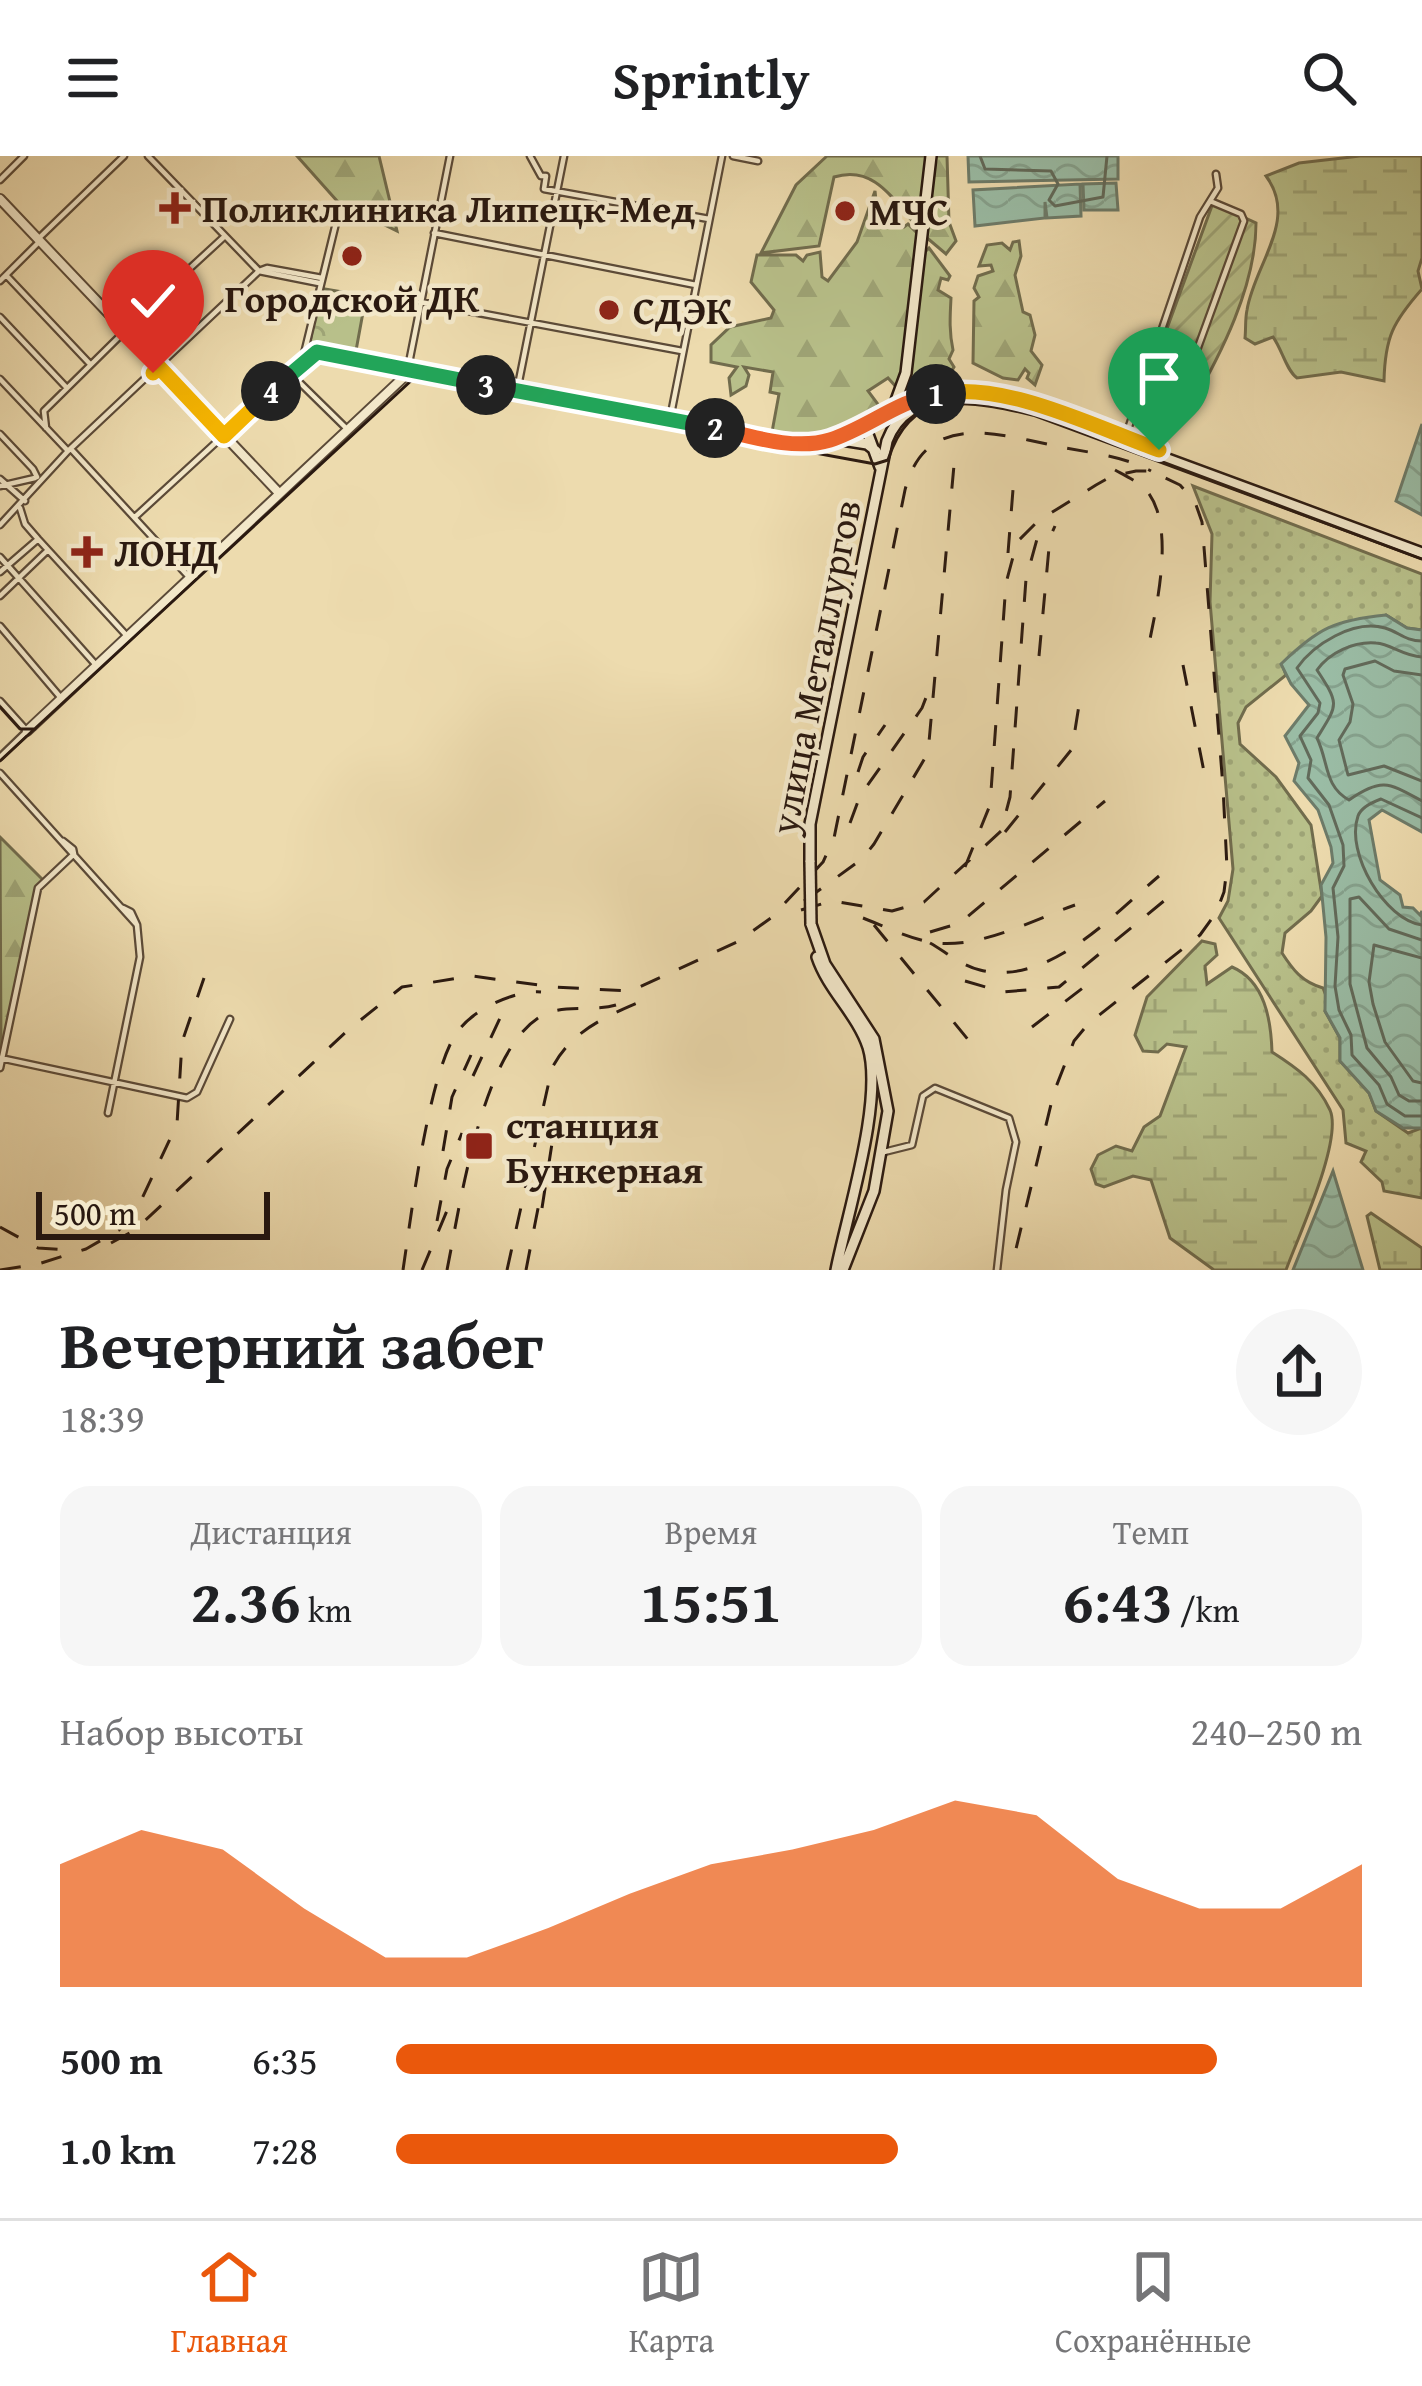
<!DOCTYPE html>
<html lang="ru">
<meta charset="utf-8">
<style>
:root{--surface:#fff;--page:#f6f6f6;--text:#202124;--muted:#757577;--line:#e0e0e0;--accent:#ea580c}
body{margin:0;font-family:"Gentium Book Plus",serif;background:var(--page);color:var(--text);height:100vh;display:flex;flex-direction:column;font-size:45px;white-space:nowrap}
*{box-sizing:border-box;margin:0}
p{font-size:39px;color:var(--muted)}
.icon{flex:none;width:66px;height:66px;fill:none;stroke:currentColor;stroke-width:2;stroke-linecap:round;stroke-linejoin:round}
.map{position:relative;height:1114px;overflow:hidden}
.details{display:flex;flex-direction:column;background:var(--surface);flex:1}
.details>*{flex:none}
.scale{position:absolute;left:36px;bottom:30px;width:234px;box-sizing:border-box;padding-left:12px;border:6px solid #2a1910;border-top:0;font-size:33px;line-height:42px;white-space:nowrap;color:#2a1910;-webkit-text-stroke:9px #f3e8ca;paint-order:stroke}
.pin{position:absolute;display:grid;place-items:center;width:102px;height:102px;color:#fff;margin:-123px -51px;border-radius:50% 50% 50% 0;rotate:-45deg;box-shadow:0 0 12px #0007}
.pin .icon{rotate:45deg}
.km{position:absolute;width:60px;height:60px;margin:-30px;border-radius:50%;background:#222;color:#fff;font-size:33px;line-height:60px;text-align:center}
.round{display:grid;place-items:center;flex:none;width:126px;height:126px;border-radius:63px;background:var(--page)}
.headline{display:flex;align-items:center;justify-content:space-between;height:204px;padding:0 60px}
h1{font-size:66px;font-weight:800;line-height:90px}
.stats{display:grid;grid-template-columns:repeat(3,1fr);gap:18px;height:204px;padding:12px 60px}
.stats div{display:grid;align-content:center;border-radius:30px;background:var(--page);text-align:center}
.stats b{font-size:60px;font-weight:800}
.stats small{font-size:33px;font-weight:400}
.stats p{font-size:33px}
.chart{height:336px;padding:24px 60px}
.chart p{display:flex;justify-content:space-between}
.chart svg{width:100%;height:216px;margin-top:12px;fill:var(--accent);opacity:.7}
ul{padding:0 60px;list-style:none;font-size:39px}
li{display:grid;grid-template-columns:192px 144px 1fr;align-items:center;height:90px}
li i{height:30px;border-radius:15px;background:var(--accent)}
header{display:flex;justify-content:space-between;align-items:center;height:156px;padding:0 60px;background:var(--surface);font-size:54px;font-weight:800}
.menu{display:flex;justify-content:space-around;align-items:center;height:168px;border-top:3px solid var(--line);background:var(--surface);font-size:33px;color:var(--muted)}
.menu a{display:grid;justify-items:center;gap:6px}
.menu .on{color:var(--accent)}
.map>svg:first-child{display:block}
.grass{fill:url(#grass-dots);stroke:#716c4d;stroke-width:3}
.forest{fill:url(#forest-firs);stroke:#716c4d;stroke-width:3}
.wetland{fill:url(#wetland-marsh);stroke:#716c4d;stroke-width:3}
.park{fill:url(#park-crowns);stroke:#716c4d;stroke-width:3}
.garden{fill:url(#garden-furrows);stroke:#716c4d;stroke-width:3}
.water{fill:url(#water-waves);stroke:#6d7b69;stroke-width:3}
.lines{fill:none;stroke-linecap:round;stroke-linejoin:round}
.shore{stroke:#626a5a;stroke-width:3}
.minor-casing{stroke:#5b4a38;stroke-width:9}
.tertiary-casing{stroke:#5b4a38;stroke-width:12}
.secondary-casing{stroke:#2a1910;stroke-width:14}
.minor{stroke:#f3e8ca;stroke-width:4.5}
.tertiary{stroke:#f3e8ca;stroke-width:8}
.secondary{stroke:#f3e8ca;stroke-width:9}
.tram{stroke:#2a1910;stroke-width:3}
.rail{stroke:#2a1910;stroke-width:3;stroke-dasharray:21 21;stroke-linecap:butt}
.secondary-bridge-casing{stroke:#2a1910;stroke-width:14;stroke-linecap:butt}
.secondary-bridge{stroke:#f3e8ca;stroke-width:9}
.split-1-casing{stroke:#fff;stroke-width:24}
.split-2-casing{stroke:#fff;stroke-width:24}
.split-3-casing{stroke:#fff;stroke-width:24}
.split-4-casing{stroke:#fff;stroke-width:24}
.split-5-casing{stroke:#fff;stroke-width:24}
.split-1{stroke:#f5b400;stroke-width:15}
.split-2{stroke:#f0652b;stroke-width:15}
.split-3{stroke:#22a559;stroke-width:15}
.split-4{stroke:#22a559;stroke-width:15}
.split-5{stroke:#f5b400;stroke-width:15}
.poi-dot{fill:#8f2418;stroke:#f3e8ca;stroke-width:4.5}
.labels{text-anchor:middle;stroke-width:9;stroke-linejoin:round;paint-order:stroke}
.poi-label{font-size:39px;font-weight:bold;fill:#2a1910;stroke:#f3e8ca;text-anchor:start}
.street-label{font-size:39px;fill:#2a1910;stroke:#f3e8ca}
</style>
<header><svg class="icon" aria-label="menu" viewBox="0 0 24 24"><path d="M4 6h16M4 12h16M4 18h16"/></svg>Sprintly<svg class="icon" aria-label="search" viewBox="0 0 24 24"><circle cx="10" cy="10" r="6"/><path d="M15 15l6 6"/></svg></header>
<div class="map">
<svg width="1422" height="1114" viewBox="0 0 1422 1114">
<defs>
<pattern id="grass-dots" width="8" height="8" patternUnits="userSpaceOnUse" patternTransform="scale(3)"><rect width="8" height="8" fill="#b8c08a"/><path d="M2 2h.1M6 6h.1" fill="none" stroke="#9ea476" stroke-width="1.8" stroke-linecap="round"/></pattern>
<pattern id="forest-firs" width="22" height="20" patternUnits="userSpaceOnUse" patternTransform="scale(3)"><rect width="22" height="20" fill="#b8c08a"/><path d="M5 1l3.5 6h-7zM16 11l3.5 6h-7z" fill="#9ea476"/></pattern>
<pattern id="wetland-marsh" width="20" height="14" patternUnits="userSpaceOnUse" patternTransform="scale(3)"><rect width="20" height="14" fill="#b8c08a"/><path d="M1 5h8M5 5V1M11 12h8M15 12V8" fill="none" stroke="#9ea476"/></pattern>
<pattern id="park-crowns" width="20" height="18" patternUnits="userSpaceOnUse" patternTransform="scale(3)"><rect width="20" height="18" fill="#b8c08a"/><path d="M2 6a3 3 0 1 1 6 0M12 15a3 3 0 1 1 6 0" fill="none" stroke="#9ea476"/></pattern>
<pattern id="garden-furrows" width="10" height="10" patternUnits="userSpaceOnUse" patternTransform="scale(3)"><rect width="10" height="10" fill="#b8c08a"/><path d="M-1 1l2-2M0 10L10 0M9 11l2-2" fill="none" stroke="#9ea476"/></pattern>
<pattern id="water-waves" width="16" height="10" patternUnits="userSpaceOnUse" patternTransform="scale(3)"><rect width="16" height="10" fill="#9abca5"/><path d="M0 5q4-4 8 0t8 0" fill="none" stroke="#85a18d"/></pattern>
</defs>
<rect width="100%" height="100%" fill="#eddbae"/>
<filter id="stains"><feTurbulence type="fractalNoise" baseFrequency=".00167" numOctaves="4"/><feColorMatrix values="0 0 0 0 .2 0 0 0 0 .09 0 0 0 0 .02 0 0 0 .5 -.17"/></filter>
<radialGradient id="worn" r=".72"><stop offset=".6" stop-color="#630" stop-opacity="0"/><stop offset="1" stop-color="#630" stop-opacity=".3"/></radialGradient>
<path class="grass" d="M 1193,330 L 1422,418 L 1422,474 L 1407,472 L 1386,459 L 1282,508 L 1286,519 L 1246,551 L 1238,567 L 1240,588 L 1276,621 L 1311,669 L 1322,740 L 1311,755 L 1285,777 L 1282,797 C 1293,814 1302,826 1323,832 L 1328,845 L 1325,855 L 1340,882 L 1340,905 L 1369,937 L 1376,955 L 1408,977 L 1422,972 L 1422,1042 L 1384,1035 L 1382,1026 L 1361,1006 L 1366,995 L 1346,987 L 1343,954 L 1219,762 L 1228,745 L 1233,713 L 1210,446 L 1212,378 Z"/>
<path class="forest" d="M 297,0 L 379,0 L 397,75 L 338,46 Z
M 827,0 L 927,0 L 919,67 L 913,66 C 891,40 872,9 834,21 L 819,90 L 761,97 L 796,29 Z
M 935,0 L 947,0 L 949,66 L 956,85 L 946,98 L 926,81 Z
M 875,35 L 877,55 L 895,59 L 904,71 L 908,68 L 919,79 L 899,234 L 888,222 L 868,235 L 880,251 C 836,276 823,285 772,276 L 779,238 L 770,236 L 773,216 L 744,211 L 749,219 L 746,230 L 731,239 L 729,222 L 737,211 L 711,206 L 711,189 L 730,171 L 771,162 L 774,154 L 751,126 L 757,99 L 796,99 L 803,105 L 807,99 L 820,96 L 822,121 L 828,125 L 857,86 Z
M 1019,85 L 1021,100 L 1015,119 L 1023,156 L 1030,159 L 1035,179 L 1031,195 L 1042,209 L 1035,229 L 1027,222 L 1029,217 L 1025,213 L 1018,224 L 1003,222 L 973,207 L 974,145 L 979,141 L 974,132 L 978,120 L 993,115 L 991,109 L 979,110 L 987,89 L 1002,87 L 1010,94 L 1013,86 Z
M 929,92 L 950,120 L 948,124 L 941,122 L 938,134 L 951,142 C 950,161 949,175 953,194 L 949,203 L 954,211 L 945,226 L 921,238 L 913,232 L 910,215 L 925,96 Z
M 0,681 L 43,724 L 36,732 L 1,900 Z"/>
<path class="wetland" d="M 1360,0 L 1422,0 L 1422,102 L 1418,115 L 1422,133 C 1393,166 1385,181 1384,225 L 1341,216 L 1297,222 C 1286,214 1282,193 1273,181 L 1255,188 L 1245,182 C 1246,173 1245,163 1247,154 C 1254,109 1299,64 1266,20 L 1299,7 Z
M 1202,785 L 1215,788 L 1217,799 L 1205,810 L 1207,828 L 1232,811 C 1265,825 1271,864 1272,896 C 1297,912 1317,926 1330,954 C 1343,984 1298,1081 1286,1114 L 1214,1114 L 1170,1082 L 1151,1024 L 1133,1020 L 1104,1031 L 1096,1028 L 1091,1013 L 1098,999 L 1116,990 L 1132,995 L 1144,971 L 1160,960 L 1186,891 L 1167,888 L 1158,896 L 1143,895 L 1135,879 L 1147,841 Z
M 1371,1057 L 1422,1092 L 1422,1114 L 1380,1114 L 1367,1060 Z"/>
<path class="park" d="M 319,132 L 366,140 L 355,200 L 309,193 Z"/>
<path class="garden" d="M 1213,47 L 1256,67 C 1256,130 1221,198 1190,252 L 1174,258 L 1140,246 Z"/>
<path class="water" d="M 968,0 L 1118,0 L 1118,23 L 969,26 Z
M 1116,27 L 1118,54 L 1084,54 L 1083,28 Z
M 1080,28 L 1081,60 L 1047,62 L 1045,46 L 1045,62 L 975,70 L 973,34 Z
M 1422,268 L 1422,359 L 1396,345 Z
M 1386,459 L 1407,472 L 1422,474 L 1422,676 L 1382,654 L 1369,664 L 1380,724 L 1400,739 L 1403,751 L 1413,752 L 1420,759 L 1422,755 L 1422,972 L 1403,972 L 1376,955 L 1369,937 L 1340,905 L 1340,882 L 1325,855 L 1326,781 L 1321,729 L 1333,707 L 1331,691 L 1318,654 L 1294,625 L 1299,607 L 1285,580 L 1309,549 L 1291,528 L 1281,508 C 1318,472 1335,464 1386,459 Z
M 1333,1015 L 1363,1114 L 1293,1114 Z"/>
<g class="lines">
<path class="shore" d="M 980,0 L 985,13 L 1051,15 L 1058,28 L 1049,44 L 1055,50 L 1103,41 L 1107,0
M 1422,485 C 1405,485 1399,476 1385,472 C 1353,463 1313,489 1297,512 L 1320,547 L 1318,557 L 1300,580 L 1311,604 L 1308,622 L 1329,649 L 1343,689 L 1344,710 L 1333,732 L 1338,781 L 1335,830 L 1339,854 L 1351,879 L 1352,899 L 1379,929 L 1387,948 L 1405,960 L 1422,960
M 1422,501 C 1403,500 1391,488 1376,487 C 1354,485 1329,497 1317,514 C 1340,549 1338,548 1317,582 C 1329,607 1324,630 1349,644 C 1382,621 1389,627 1422,645
M 1422,519 L 1394,515 L 1375,505 L 1345,513 L 1343,519 L 1353,548 L 1350,566 L 1339,584 L 1348,619 L 1384,610 L 1422,625
M 1422,662 L 1381,643 C 1373,646 1361,651 1358,660 C 1345,697 1385,764 1422,769
M 1422,784 L 1389,773 L 1359,741 L 1350,743 L 1350,828 L 1367,892 L 1391,921 L 1399,939 L 1409,945 L 1422,945
M 1422,802 L 1374,789 L 1369,826 L 1373,848 L 1385,886 L 1413,925 L 1422,927"/>
<g class="minor-casing">
<path id="minor" d="M 148,0 L 259,115 L 319,127
M 530,0 L 541,20 L 546,20 L 544,33 L 709,63
M 733,0 L 758,5
M 0,24 L 24,0
M 434,77 L 696,129
M 38,83 L 124,0
M 259,115 L 267,112 L 322,122
M 6,119 L 90,208
M 0,125 L 38,87
M 420,146 L 682,195
M 0,161 L 66,231
M 124,173 L 225,80
M 1158,195 L 1193,205 L 1244,65 L 1241,58 L 1210,45
M 302,206 L 336,67 L 334,61
M 408,212 L 450,0
M 291,218 L 347,273
M 0,223 L 68,295
M 517,235 L 564,0
M 670,263 L 722,0
M 46,272 L 44,255 L 125,175
M 0,278 L 33,313 L 37,321
M 1125,282 L 1200,61 L 1218,32 L 1216,18
M 71,293 L 189,421
M 0,323 L 25,345
M 0,330 L 35,322
M 20,352 L 25,368 L 38,383 L 127,480
M 135,361 L 223,280
M 0,369 L 68,295 L 259,115
M 0,401 L 96,509
M 0,416 L 37,384
M 0,440 L 48,394
M 0,470 L 61,542
M 0,545 L 27,575 L 0,601
M 0,617 L 137,769 L 140,801 L 108,957
M 123,752 L 131,756 L 137,769
M 0,902 L 187,942 L 197,936 L 230,863
M 0,912 L 38,732 L 74,698 L 73,693 L 63,685
M 884,996 L 912,989 L 923,940 L 935,932 L 1009,962 L 1016,986 L 1006,1034 L 997,1114"/>
</g>
<g class="tertiary-casing">
<path id="tertiary" d="M 0,43 L 279,337
M 223,280 L 317,196 L 796,288 L 847,284
M 832,283 L 867,265
M 27,575 L 405,220 L 416,216"/>
</g>
<g class="secondary-casing">
<path id="secondary" d="M 894,250 L 906,217 L 931,0
M 842,284 L 867,288 L 876,295
M 880,311 L 866,273 L 868,265 L 908,245 L 958,235
M 810,706 L 810,668 L 887,285 C 910,224 988,243 1035,254 L 1422,397
M 811,768 L 825,808 L 874,883 L 888,955 L 874,1035 L 843,1114
M 817,801 C 828,834 857,858 868,891 C 884,944 847,1058 836,1114"/>
</g>
<use href="#minor" class="minor"/>
<use href="#tertiary" class="tertiary"/>
<use href="#secondary" class="secondary"/>
<path class="tram" d="M 0,551 L 20,573 L 35,573
M 0,605 L 413,223 L 875,308 L 888,304 C 912,227 971,245 1034,258 L 1422,403"/>
<path class="rail" d="M 1115,314 C 1126,320 1139,326 1147,335 C 1176,371 1156,452 1148,493
M 1008,397 L 1014,321
M 1039,500 L 1050,381 L 1055,370
M 1183,509 L 1207,631
M 858,616 L 863,601 L 885,569
M 850,667 L 860,640 L 922,552 L 927,539
M 1005,676 L 1072,593 L 1079,549
M 965,711 L 990,649 L 1006,427 L 1017,386 L 1038,365 L 1096,329 L 1112,320 L 1136,315 L 1151,315 L 1180,329 L 1195,346 L 1202,366 L 1223,631 L 1227,712 L 1224,736 L 1216,757 L 1200,779 L 1088,868 L 1074,885 L 1054,936 L 1014,1101
M 804,745 L 862,703 L 874,688 L 928,597 L 954,309
M 801,754 L 832,745 L 892,755 L 924,746 L 1001,675 L 1010,641 L 1026,423 L 1037,383
M 863,762 C 886,771 912,784 936,787 C 981,792 1033,764 1075,749
M 874,769 L 970,886
M 930,776 L 960,767 L 1105,645
M 930,787 C 946,796 962,810 980,814 C 1048,831 1113,759 1159,720
M 965,825 L 1003,836 L 1059,831 L 1170,740
M 1032,871 L 1084,831
M 473,920 L 501,860
M 443,995 L 452,941 L 471,899
M 542,1052 L 553,981
M 437,1065 L 447,1013 L 462,977
M 0,1071 L 38,1092 L 68,1094
M 111,1087 L 135,1074 L 348,874 L 402,831 L 472,820 L 554,831 L 631,835 L 737,786 L 771,762 L 823,706 L 834,682 L 905,334 C 926,252 1000,279 1061,291 C 1091,297 1124,300 1151,315
M 0,1114 L 38,1108 L 86,1093 L 119,1074 L 137,1053 L 177,968 L 182,886 L 204,822
M 403,1114 C 411,1061 429,913 458,875 C 474,853 515,834 541,836
M 422,1114 L 449,1050
M 447,1114 C 460,1050 482,891 543,859 C 564,848 593,856 616,849
M 507,1114 L 552,912 C 573,872 610,859 649,842
M 526,1114 L 541,1037"/>
<g class="secondary-bridge-casing">
<path id="secondary-bridge" d="M 810,706 L 811,768"/>
</g>
<use href="#secondary-bridge" class="secondary-bridge"/>
</g>
<g class="lines">
<g class="split-1-casing">
<path id="split-1" d="M 936,238 C 1004,224 1095,271 1159,294"/>
</g>
<g class="split-2-casing">
<path id="split-2" d="M 715,272 C 750,280 794,295 830,284 C 867,272 896,246 936,238"/>
</g>
<g class="split-3-casing">
<path id="split-3" d="M 486,229 L 715,272"/>
</g>
<g class="split-4-casing">
<path id="split-4" d="M 271,235 L 317,196 L 486,229"/>
</g>
<g class="split-5-casing">
<path id="split-5" d="M 153,217 L 159,211 L 224,280 L 271,235"/>
</g>
<use href="#split-1" class="split-1"/>
<use href="#split-2" class="split-2"/>
<use href="#split-3" class="split-3"/>
<use href="#split-4" class="split-4"/>
<use href="#split-5" class="split-5"/>
</g>
<g class="poi-dot">
<path d="M169 34h12v12h12v12h-12v12h-12v-12h-12v-12h12z"/>
<circle cx="845" cy="55" r="12"/>
<circle cx="352" cy="100" r="12"/>
<circle cx="609" cy="154" r="12"/>
<path d="M81 378h12v12h12v12h-12v12h-12v-12h-12v-12h12z"/>
<rect x="464" y="975" width="30" height="30" rx="6"/>
</g>
<g class="labels">
<g class="poi-label">
<text x="202" y="66">Поликлиника Липецк-Мед</text>
<text x="869" y="69">МЧС</text>
<text x="352" y="156" text-anchor="middle">Городской ДК</text>
<text x="633" y="168">СДЭК</text>
<text x="114" y="410">ЛОНД</text>
<text x="506" y="982">станция<tspan x="506" dy="45">Бункерная</tspan></text>
</g>
<g class="street-label">
<text transform="translate(815 511) rotate(-79)" y="14">улица Металлургов</text>
</g>
</g>
<rect width="100%" height="100%" filter="url(#stains)"/>
<rect width="100%" height="100%" fill="url(#worn)"/>
</svg>
<div class="scale">500 m</div>
<div class="pin" style="left:1159px;top:294px;background:#1e9e55"><svg class="icon" aria-label="arrive" viewBox="0 0 24 24"><path d="M6 21V4h12l-3 4 3 4H6"/></svg></div>
<div class="pin" style="left:153px;top:217px;background:#d93025"><svg class="icon" aria-label="check" viewBox="0 0 24 24"><path d="M5 12l5 5 9-10"/></svg></div>
<b class="km" style="left:936px;top:238px">1</b>
<b class="km" style="left:715px;top:272px">2</b>
<b class="km" style="left:486px;top:229px">3</b>
<b class="km" style="left:271px;top:235px">4</b>
</div>
<section class="details">
<div class="headline"><div><h1>Вечерний забег</h1><p>18:39</p></div><a class="round"><svg class="icon" aria-label="share" viewBox="0 0 24 24"><path d="M12 15V3M7 8l5-5 5 5M5 13v7h14v-7"/></svg></a></div>
<div class="stats">
<div><p>Дистанция</p><b>2.36<small> km</small></b></div>
<div><p>Время</p><b>15:51</b></div>
<div><p>Темп</p><b>6:43<small> /km</small></b></div>
</div>
<div class="chart"><p><span>Набор высоты</span>240–250 m</p>
<svg viewBox="0 0 160 44" preserveAspectRatio="none"><path d="M0 44V19L10 12L20 16L30 28L40 38L50 38L60 32L70 25L80 19L90 16L100 12L110 6L120 9L130 22L140 28L150 28L160 19V44z"/></svg>
</div>
<ul>
<li><b>500 m</b>6:35<i style="width:85%"></i></li>
<li><b>1.0 km</b>7:28<i style="width:52%"></i></li>
</ul>
</section>
<nav class="menu">
<a class="on"><svg class="icon" aria-label="home" viewBox="0 0 24 24"><path d="M3 11l9-7 9 7M6 9v11h12V9"/></svg>Главная</a>
<a><svg class="icon" aria-label="map" viewBox="0 0 24 24"><path d="M3 6l6-2 6 2 6-2v14l-6 2-6-2-6 2zM9 4v14M15 6v14"/></svg>Карта</a>
<a><svg class="icon" aria-label="saved" viewBox="0 0 24 24"><path d="M7 4h10v16l-5-4-5 4z"/></svg>Сохранённые</a>
</nav>
